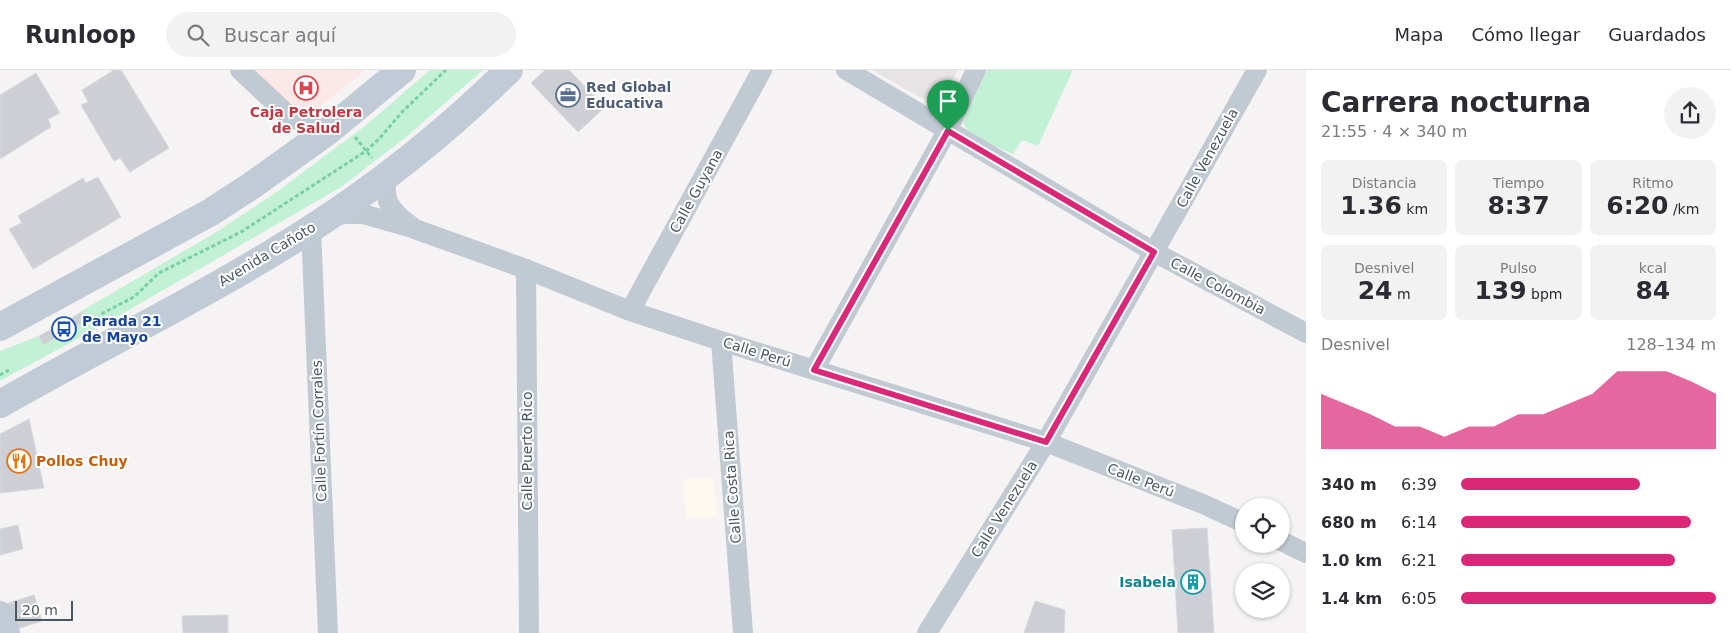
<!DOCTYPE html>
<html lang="es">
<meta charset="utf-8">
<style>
:root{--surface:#fff;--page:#f2f2f3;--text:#2b2b33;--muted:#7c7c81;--line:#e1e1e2;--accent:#db2777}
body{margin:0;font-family:"DejaVu Sans",sans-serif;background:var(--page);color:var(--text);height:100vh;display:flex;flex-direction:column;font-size:19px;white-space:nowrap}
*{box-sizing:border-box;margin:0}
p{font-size:16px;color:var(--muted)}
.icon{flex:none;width:28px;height:28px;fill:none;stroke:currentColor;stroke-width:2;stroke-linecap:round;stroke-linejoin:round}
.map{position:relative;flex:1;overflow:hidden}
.sheet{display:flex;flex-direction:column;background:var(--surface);width:425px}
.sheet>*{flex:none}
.fabs{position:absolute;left:1235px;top:428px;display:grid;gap:10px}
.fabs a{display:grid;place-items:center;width:55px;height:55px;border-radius:50%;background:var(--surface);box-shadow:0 1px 4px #0004;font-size:25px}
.scale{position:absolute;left:15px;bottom:12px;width:58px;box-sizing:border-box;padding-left:5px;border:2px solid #4a5661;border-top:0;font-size:14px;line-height:18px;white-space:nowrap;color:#4a5661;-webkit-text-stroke:4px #fff;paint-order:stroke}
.pin{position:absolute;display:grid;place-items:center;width:42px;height:42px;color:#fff;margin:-51px -21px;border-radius:50% 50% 50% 0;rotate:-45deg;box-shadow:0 0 5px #0007}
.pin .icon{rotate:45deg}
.round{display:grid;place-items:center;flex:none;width:52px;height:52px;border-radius:26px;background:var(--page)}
.overview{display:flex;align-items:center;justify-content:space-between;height:85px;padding:0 15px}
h1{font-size:28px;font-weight:800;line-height:38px}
.stats{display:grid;grid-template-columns:repeat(3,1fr);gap:8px;height:85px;padding:5px 15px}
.stats div{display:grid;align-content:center;border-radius:8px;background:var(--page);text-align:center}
.stats b{font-size:25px;font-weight:800}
.stats small{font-size:14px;font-weight:400}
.stats p{font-size:14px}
.chart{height:140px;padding:10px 15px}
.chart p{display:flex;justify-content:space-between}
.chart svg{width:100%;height:90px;margin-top:5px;fill:var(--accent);opacity:.7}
ul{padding:0 15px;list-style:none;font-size:16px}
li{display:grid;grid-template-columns:80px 60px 1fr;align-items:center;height:38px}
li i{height:12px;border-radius:6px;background:var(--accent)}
header{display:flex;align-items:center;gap:30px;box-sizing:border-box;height:70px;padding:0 25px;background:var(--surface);border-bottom:1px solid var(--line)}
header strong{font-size:24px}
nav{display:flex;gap:28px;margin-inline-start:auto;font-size:18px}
.search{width:350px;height:45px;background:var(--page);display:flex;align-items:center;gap:12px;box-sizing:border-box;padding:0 18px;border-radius:28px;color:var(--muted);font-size:19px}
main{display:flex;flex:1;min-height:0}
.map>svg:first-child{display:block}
.commercial{fill:#fdf9ef}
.education{fill:#e6e4e5}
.medical{fill:#fce8e6}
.green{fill:#c3f1d5}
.building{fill:#cdcfd5;stroke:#d7d9de}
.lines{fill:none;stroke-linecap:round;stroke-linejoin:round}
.path{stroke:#7ad0a6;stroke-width:3;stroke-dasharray:4 2.5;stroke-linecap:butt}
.minor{stroke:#c1cad2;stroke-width:20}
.secondary{stroke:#c1cbd6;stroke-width:28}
.route-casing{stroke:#fff;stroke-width:10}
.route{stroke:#db2777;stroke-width:6}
.labels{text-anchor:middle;stroke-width:4;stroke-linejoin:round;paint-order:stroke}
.service-label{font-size:14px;font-weight:bold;fill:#4e5e75;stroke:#fff;text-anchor:start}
.health-label{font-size:14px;font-weight:bold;fill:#be3a42;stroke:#fff}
.street-label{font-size:14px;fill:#4a5661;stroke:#fff}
.transit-label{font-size:14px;font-weight:bold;fill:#164399;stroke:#fff;text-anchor:start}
.food-label{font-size:14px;font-weight:bold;fill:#c56008;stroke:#fff;text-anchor:start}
.culture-label{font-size:14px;font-weight:bold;fill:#0d838f;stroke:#fff;text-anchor:end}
</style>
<header>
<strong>Runloop</strong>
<div class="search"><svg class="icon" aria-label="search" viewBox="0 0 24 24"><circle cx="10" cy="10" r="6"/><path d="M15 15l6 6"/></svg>Buscar aquí</div>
<nav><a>Mapa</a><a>Cómo llegar</a><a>Guardados</a></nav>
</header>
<main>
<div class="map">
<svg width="1306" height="563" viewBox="0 0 1306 563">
<rect width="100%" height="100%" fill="#f5f3f3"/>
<path class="commercial" d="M 714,407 L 717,448 L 686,449 L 683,409 Z"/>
<path class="education" d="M 872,0 L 958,0 L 941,28 L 925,30 Z"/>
<path class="medical" d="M 254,0 L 365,0 L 312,43 L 300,45 Z"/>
<path class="green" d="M 430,0 L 483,0 L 405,68 L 341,117 L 103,255 L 0,311 L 0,281 L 39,266 L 218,161 L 278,121 L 334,79 L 365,56 Z
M 987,0 L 1073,0 L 1038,76 L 1022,70 L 1013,84 C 999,77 968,68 963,52 Z"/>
<path class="building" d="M 114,0 L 121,0 L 169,78 L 130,102 L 120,88 L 114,91 L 81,35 L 88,32 L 82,20 Z
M 545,0 L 569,0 L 605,37 L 578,62 L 531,13 Z
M 36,3 L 60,43 L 48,49 L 51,57 L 0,89 L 0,25 Z
M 98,107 L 121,147 L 33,199 L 9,159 L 22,153 L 18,146 L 83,108 L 86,113 Z
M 83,242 L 87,250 L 43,275 L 39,266 Z
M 29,349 L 44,418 L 0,423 L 0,364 Z
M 18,455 L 23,479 L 0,485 L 0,459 Z
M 1207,458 L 1214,563 L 1178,563 L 1172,460 Z
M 34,525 L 38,538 L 13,546 L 8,533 Z
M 1035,531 L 1065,540 L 1064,563 L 1024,563 Z
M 38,538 L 42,551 L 17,559 L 13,546 Z
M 228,545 L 228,563 L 183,563 L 182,546 Z"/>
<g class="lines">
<path class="path" d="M 355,67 L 372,88
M 93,254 L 103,243 L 134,227 L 159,203 L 241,162 L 366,81 L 379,69 L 403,41 L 446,0
M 0,305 L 9,300"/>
<path class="minor" d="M 240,0 L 286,43 L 306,55 L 328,61
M 846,0 L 1154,182 L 1306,263
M 386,105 C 384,133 389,139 411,156
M 330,148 L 344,144 L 363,144 L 412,158 L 526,199 L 630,241 L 721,271 L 1046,372 L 1203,434 L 1244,453
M 311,159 L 328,563
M 526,199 L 529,563
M 630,241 L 762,0
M 721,271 L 743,563
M 814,300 L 947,61 L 976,0
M 1281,471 L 1306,483
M 927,563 L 1046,372 L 1257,0"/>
<path class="secondary" d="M 0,257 L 211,142 L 251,116 L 328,61 L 402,0
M 0,334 C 103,275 212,223 312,158 C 382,113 450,58 509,0
M 0,545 L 6,563"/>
</g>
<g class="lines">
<g class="route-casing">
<path id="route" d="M 948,61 L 1154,182 L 1046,372 L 814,300 Z"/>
</g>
<use href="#route" class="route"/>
</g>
<defs>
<g id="hospital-ring" transform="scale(1.25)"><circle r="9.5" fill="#fff" stroke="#e0444e" stroke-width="1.5"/><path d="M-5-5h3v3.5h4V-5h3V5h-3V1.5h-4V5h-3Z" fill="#e0444e"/></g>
<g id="office-ring" transform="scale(1.25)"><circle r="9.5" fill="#fff" stroke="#5c6f8a" stroke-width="1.5"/><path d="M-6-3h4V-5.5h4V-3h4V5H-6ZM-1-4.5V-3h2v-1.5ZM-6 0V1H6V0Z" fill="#5c6f8a"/></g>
<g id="bus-ring" transform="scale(1.25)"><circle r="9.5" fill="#fff" stroke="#1a4fb4" stroke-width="1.5"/><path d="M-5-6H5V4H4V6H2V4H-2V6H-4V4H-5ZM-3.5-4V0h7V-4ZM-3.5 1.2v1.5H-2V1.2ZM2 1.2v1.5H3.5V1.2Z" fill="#1a4fb4"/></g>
<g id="restaurant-ring" transform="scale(1.25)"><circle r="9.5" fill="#fff" stroke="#e8710a" stroke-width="1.5"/><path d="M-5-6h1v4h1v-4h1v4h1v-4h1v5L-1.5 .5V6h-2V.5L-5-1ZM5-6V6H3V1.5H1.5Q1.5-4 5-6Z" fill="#e8710a"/></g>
<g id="building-ring" transform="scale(1.25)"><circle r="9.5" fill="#fff" stroke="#0f9aa8" stroke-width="1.5"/><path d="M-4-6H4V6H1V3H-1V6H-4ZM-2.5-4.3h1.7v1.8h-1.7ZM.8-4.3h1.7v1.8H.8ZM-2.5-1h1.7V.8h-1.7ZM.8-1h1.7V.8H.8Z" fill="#0f9aa8"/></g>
</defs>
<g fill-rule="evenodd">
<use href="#hospital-ring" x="306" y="18"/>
<use href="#office-ring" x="568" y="25"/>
<use href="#bus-ring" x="64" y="259"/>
<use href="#restaurant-ring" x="19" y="391"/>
<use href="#building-ring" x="1193" y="512"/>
</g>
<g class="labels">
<g class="service-label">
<text x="586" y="22">Red Global<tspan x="586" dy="16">Educativa</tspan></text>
</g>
<g class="health-label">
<text x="306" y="47">Caja Petrolera<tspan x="306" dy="16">de Salud</tspan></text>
</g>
<g class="street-label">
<text transform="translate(1207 88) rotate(-61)" y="5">Calle Venezuela</text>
<text transform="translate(696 121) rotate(-61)" y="5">Calle Guyana</text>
<text transform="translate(267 184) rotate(-31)" y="5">Avenida Cañoto</text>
<text transform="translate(1218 216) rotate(28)" y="5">Calle Colombia</text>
<text transform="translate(757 282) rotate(17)" y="5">Calle Perú</text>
<text transform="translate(319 361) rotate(-92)" y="5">Calle Fortín Corrales</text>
<text transform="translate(527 381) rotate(-90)" y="5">Calle Puerto Rico</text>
<text transform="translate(1141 410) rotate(21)" y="5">Calle Perú</text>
<text transform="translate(732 417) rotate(-94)" y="5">Calle Costa Rica</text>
<text transform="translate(1004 439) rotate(-58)" y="5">Calle Venezuela</text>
</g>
<g class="transit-label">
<text x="82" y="256">Parada 21<tspan x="82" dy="16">de Mayo</tspan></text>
</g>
<g class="food-label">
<text x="36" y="396">Pollos Chuy</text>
</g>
<g class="culture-label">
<text x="1176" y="517">Isabela</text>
</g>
</g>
</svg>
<div class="fabs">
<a><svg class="icon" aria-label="locate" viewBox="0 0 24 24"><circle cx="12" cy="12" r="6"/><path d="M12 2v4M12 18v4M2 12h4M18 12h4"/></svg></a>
<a><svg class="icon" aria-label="layers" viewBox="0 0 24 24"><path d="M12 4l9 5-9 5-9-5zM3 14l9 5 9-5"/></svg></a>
</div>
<div class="scale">20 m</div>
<div class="pin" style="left:948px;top:61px;background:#1e9e55"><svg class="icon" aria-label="arrive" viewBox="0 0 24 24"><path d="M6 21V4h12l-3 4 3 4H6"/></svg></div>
</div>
<section class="sheet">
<div class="overview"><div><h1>Carrera nocturna</h1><p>21:55 · 4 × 340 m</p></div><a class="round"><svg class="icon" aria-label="share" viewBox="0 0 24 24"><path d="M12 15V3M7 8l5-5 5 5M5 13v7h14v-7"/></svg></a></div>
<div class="stats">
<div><p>Distancia</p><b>1.36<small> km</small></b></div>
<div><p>Tiempo</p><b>8:37</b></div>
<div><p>Ritmo</p><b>6:20<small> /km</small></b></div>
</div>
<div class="stats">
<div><p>Desnivel</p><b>24<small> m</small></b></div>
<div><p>Pulso</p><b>139<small> bpm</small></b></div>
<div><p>kcal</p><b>84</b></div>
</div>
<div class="chart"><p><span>Desnivel</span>128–134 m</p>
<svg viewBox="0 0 160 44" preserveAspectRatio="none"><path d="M0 44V17L10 22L20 27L30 33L40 33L50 38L60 33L70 33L80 27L90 27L100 22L110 17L120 6L130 6L140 6L150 11L160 17V44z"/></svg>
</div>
<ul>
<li><b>340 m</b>6:39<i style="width:70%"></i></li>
<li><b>680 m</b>6:14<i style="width:90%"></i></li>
<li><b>1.0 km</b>6:21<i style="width:84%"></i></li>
<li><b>1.4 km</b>6:05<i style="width:100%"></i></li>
</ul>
</section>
</main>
